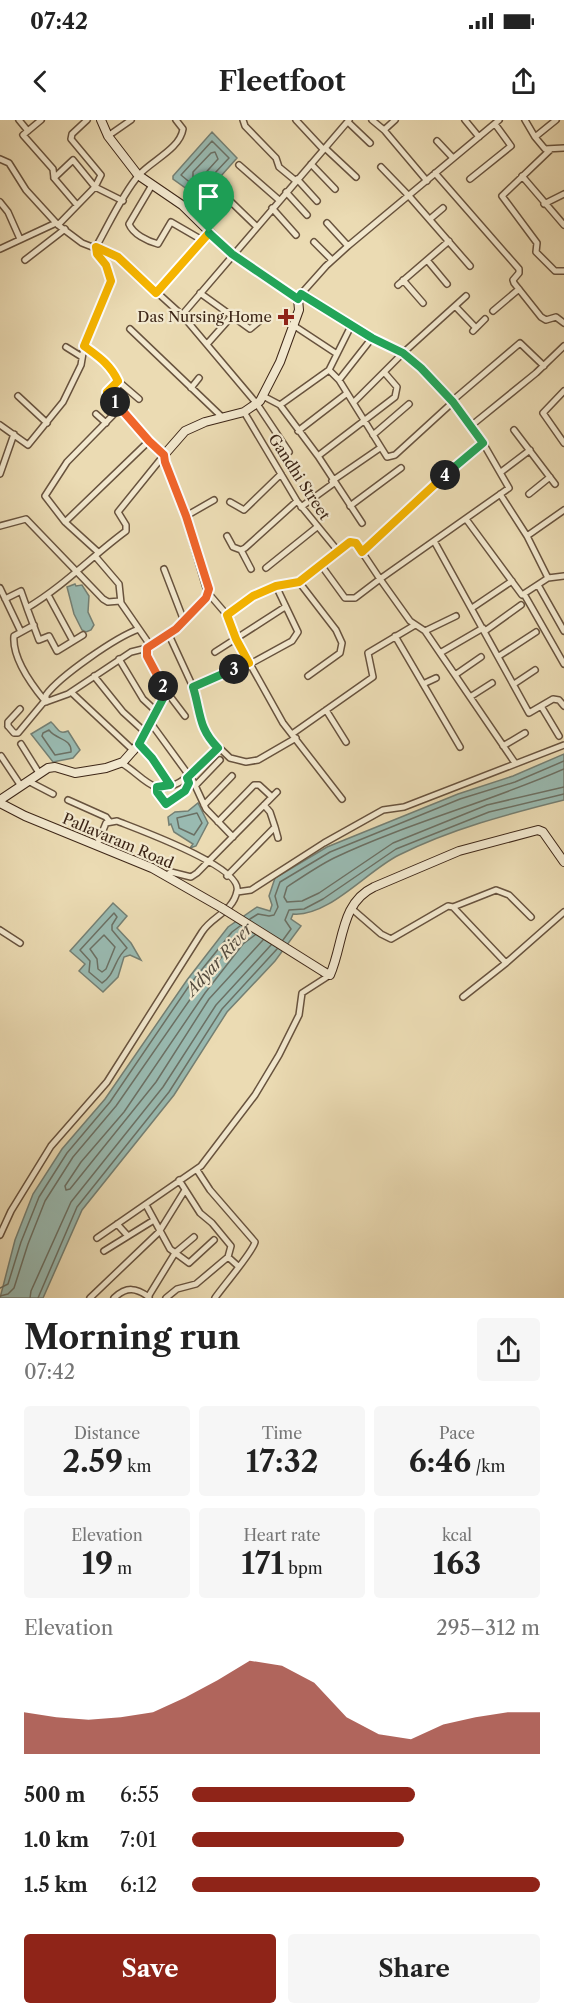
<!DOCTYPE html>
<meta charset="utf-8">
<style>
:root{--surface:#fff;--page:#f6f6f6;--text:#222;--muted:#767676;--accent:#8f2418}
body{margin:0;font-family:"Libre Caslon Text",serif;background:var(--page);color:var(--text);height:100vh;display:flex;flex-direction:column;font-size:22px;white-space:nowrap}
*{box-sizing:border-box;margin:0}
p{font-size:20px;color:var(--muted)}
.icon{flex:none;width:33px;height:33px;fill:none;stroke:currentColor;stroke-width:2;stroke-linecap:round;stroke-linejoin:round}
.map{position:relative;height:1178px;overflow:hidden}
.sheet{display:flex;flex-direction:column;background:var(--surface);flex:1}
.sheet>*{flex:none}
.pin{position:absolute;display:grid;place-items:center;width:51px;height:51px;color:#fff;margin:-62px -26px;border-radius:50% 50% 50% 0;rotate:-45deg;box-shadow:0 0 6px #0007}
.pin .icon{rotate:45deg}
.km{position:absolute;width:30px;height:30px;margin:-15px;border-radius:50%;background:#222;color:#fff;font-size:16px;line-height:30px;text-align:center}
.round{display:grid;place-items:center;flex:none;width:63px;height:63px;border-radius:6px;background:var(--page)}
.head{display:flex;align-items:center;justify-content:space-between;height:102px;padding:0 24px}
h1{font-size:33px;font-weight:700;line-height:45px}
.stats{display:grid;grid-template-columns:repeat(3,1fr);gap:9px;height:102px;padding:6px 24px}
.stats div{display:grid;align-content:center;border-radius:6px;background:var(--page);text-align:center}
.stats b{font-size:30px;font-weight:700}
.stats small{font-size:16px;font-weight:400}
.stats p{font-size:16px}
.chart{height:168px;padding:12px 24px}
.chart p{display:flex;justify-content:space-between}
.chart svg{width:100%;height:108px;margin-top:6px;fill:var(--accent);opacity:.7}
.action{display:flex;gap:12px;margin-top:auto;padding:12px 24px}
.action a{flex:1;height:69px;border-radius:6px;background:var(--accent);color:#fff;font-size:24px;font-weight:700;line-height:69px;text-align:center}
.action a+a{background:var(--page);color:var(--text)}
ul{padding:0 24px;list-style:none;font-size:20px}
li{display:grid;grid-template-columns:96px 72px 1fr;align-items:center;height:45px}
li i{height:15px;border-radius:8px;background:var(--accent)}
.status{display:flex;justify-content:space-between;align-items:center;height:42px;padding:0 30px;background:var(--surface);direction:ltr}
.status svg{height:16px;fill:currentColor}
header{display:flex;justify-content:space-between;align-items:center;height:78px;padding:0 24px;background:var(--surface);font-size:27px;font-weight:700}
.map>svg:first-child{display:block}
.water{fill:#99bab1;stroke:#747f73;stroke-width:1.5}
.lines{fill:none;stroke-linecap:round;stroke-linejoin:round}
.shore{stroke:#6b7064;stroke-width:1.5}
.street-casing{stroke:#68533e;stroke-width:8}
.secondary-casing{stroke:#3d2617;stroke-width:10}
.street{stroke:#f2e8ce;stroke-width:5}
.secondary{stroke:#f2e8ce;stroke-width:8}
.secondary-bridge-casing{stroke:#3d2617;stroke-width:10;stroke-linecap:butt}
.secondary-bridge{stroke:#f2e8ce;stroke-width:8}
.split-1-casing{stroke:#fff;stroke-width:12}
.split-2-casing{stroke:#fff;stroke-width:12}
.split-3-casing{stroke:#fff;stroke-width:12}
.split-4-casing{stroke:#fff;stroke-width:12}
.split-5-casing{stroke:#fff;stroke-width:12}
.split-1{stroke:#f5b400;stroke-width:8}
.split-2{stroke:#f0652b;stroke-width:8}
.split-3{stroke:#22a559;stroke-width:8}
.split-4{stroke:#f5b400;stroke-width:8}
.split-5{stroke:#22a559;stroke-width:8}
.poi-dot{fill:#8f2418;stroke:#f2e8ce;stroke-width:2}
.labels{text-anchor:middle;stroke-width:4.5;stroke-linejoin:round;paint-order:stroke}
.poi-label{font-size:15px;fill:#3d2617;stroke:#f2e8ce;text-anchor:end}
.street-label{font-size:15px;fill:#3d2617;stroke:#f2e8ce}
.water-label{font-size:16px;font-style:italic;fill:#544b3e;stroke:#f2e8ce}
</style>
<div class="status"><b>07:42</b><svg viewBox="0 0 49 12"><path d="M0 12V9h3v3zM5 12V6h3v6zM10 12V3h3v9zM15 12V0h3v12zM26 1h20v11H26zM47 4h2v5h-2z"/></svg></div>
<header><svg class="icon" aria-label="back" viewBox="0 0 24 24"><path d="M15 5l-7 7 7 7"/></svg>Fleetfoot<svg class="icon" aria-label="share" viewBox="0 0 24 24"><path d="M12 15V3M7 8l5-5 5 5M5 13v7h14v-7"/></svg></header>
<div class="map">
<svg width="564" height="1178" viewBox="0 0 564 1178">
<rect width="100%" height="100%" fill="#ebdbb3"/>
<filter id="stains"><feTurbulence type="fractalNoise" baseFrequency=".00333" numOctaves="4"/><feColorMatrix values="0 0 0 0 .2 0 0 0 0 .09 0 0 0 0 .02 0 0 0 .5 -.17"/></filter>
<radialGradient id="worn" r=".72"><stop offset=".6" stop-color="#630" stop-opacity="0"/><stop offset="1" stop-color="#630" stop-opacity=".3"/></radialGradient>
<path class="water" d="M 212,12 L 237,38 L 205,74 L 198,77 L 173,59 L 173,56 Z
M 75,464 L 76,466 L 82,465 L 89,476 L 88,492 L 94,505 L 91,510 L 86,512 L 82,510 L 74,494 L 67,467 Z
M 51,602 C 58,608 58,615 68,611 L 80,630 L 73,638 L 53,642 L 31,614 Z
M 564,634 L 564,680 C 508,694 451,709 399,735 C 368,750 329,797 293,794 L 291,799 L 301,806 L 275,841 L 227,892 L 174,975 L 82,1090 L 43,1178 L 0,1178 L 15,1120 L 33,1074 L 62,1029 L 105,979 L 187,860 L 228,807 L 257,787 L 270,791 L 272,785 L 269,776 L 275,758 L 327,727 L 458,674 L 513,656 Z
M 198,683 L 208,703 L 196,726 L 190,728 L 193,724 L 174,712 L 171,704 L 169,705 L 168,697 L 175,692 L 188,691 Z
M 113,783 L 127,796 L 117,808 L 131,823 L 141,840 L 130,835 L 124,837 L 118,857 L 103,872 L 79,851 L 85,844 L 70,831 Z"/>
<g class="lines">
<path class="shore" d="M 212,21 L 229,38 L 199,70 L 181,55 Z
M 215,32 L 218,39 L 200,59 L 193,57 L 193,52 L 211,33 Z
M 49,610 C 56,620 72,618 71,632 L 55,635 L 42,616 L 43,613 Z
M 564,649 C 489,682 408,703 334,738 C 318,746 302,757 287,767 L 284,777 L 287,782 L 302,781 L 319,773 L 393,723 L 487,685 L 564,667
M 197,693 L 202,703 L 194,715 L 179,708 L 177,698 Z
M 114,793 L 117,797 L 112,805 L 112,810 L 127,828 C 114,838 116,854 102,863 L 89,852 L 90,841 L 80,830 Z
M 250,799 L 258,794 L 269,796 L 274,795 L 278,787 L 275,776 L 280,762 L 330,732 L 460,679 L 515,662 L 564,641
M 104,815 L 115,827 L 106,849 L 102,852 L 98,849 L 97,839 L 90,829 Z
M 255,815 L 243,824 L 205,873 L 124,992 L 81,1042 L 65,1066 L 66,1070 L 70,1069 L 156,962 L 209,879 L 263,820
M 283,820 L 291,809 L 285,800 L 289,790 L 304,789 L 323,779 L 396,729 L 489,692 L 564,674
M 0,1168 L 8,1164 L 21,1122 L 39,1077 L 67,1033 L 110,982 L 191,863 L 232,812 L 240,806
M 0,1176 L 8,1174 L 14,1168 L 28,1124 L 45,1081 L 73,1037 L 116,986 L 198,868 L 237,817 L 247,810
M 30,1178 L 31,1171 L 71,1082 L 163,967 L 216,885 L 271,825
M 38,1178 L 77,1087 L 169,972 L 222,889 L 277,829"/>
<g class="street-casing">
<path id="street" d="M 19,0 L 28,11
M 41,0 L 23,15 L 53,49 L 54,58 L 77,85
M 243,0 L 245,6 L 276,38 L 279,47 L 296,61
M 296,0 L 323,29
M 372,0 L 384,10 L 427,61
M 465,0 L 479,17
M 525,0 L 535,17 L 545,29 L 564,28
M 348,2 L 370,23
M 384,10 L 395,0
M 108,16 L 131,0
M 535,17 L 556,0
M 437,21 L 453,38
M 325,28 L 356,57
M 550,30 L 502,76 L 537,123 L 536,132 L 555,151 L 564,151
M 0,39 L 9,43 L 26,70 L 58,105 L 82,123 L 118,137 L 182,195 L 257,284 L 289,332
M 311,44 L 335,69
M 239,45 L 279,80
M 381,47 L 409,76 L 470,146
M 435,53 L 519,149 L 519,153 L 513,160 L 514,163 L 541,197 L 546,200 L 556,197 L 564,203
M 522,56 L 564,105
M 54,58 L 73,40 L 95,67 L 123,81
M 297,59 L 317,81
M 470,59 L 511,26 L 495,4
M 152,65 L 129,104 C 133,114 147,121 158,124 L 171,102 L 202,120
M 286,72 L 307,95
M 226,77 L 256,106
M 0,82 L 8,92 L 20,119
M 544,84 L 564,74
M 272,88 L 296,115
M 430,99 L 443,88
M 327,103 L 348,126
M 58,105 L 95,67 L 101,55 L 71,19 L 72,14 L 87,0
M 314,122 L 332,140
M 0,129 L 56,103
M 25,140 L 65,109
M 427,140 L 447,164
M 403,160 L 423,183
M 398,165 L 449,121
M 156,173 L 209,113
M 200,173 L 250,209 L 262,199
M 301,174 L 326,146 L 348,126 L 499,0
M 298,179 L 301,174 L 372,218 L 403,233 L 421,248 L 453,282 L 483,323 L 426,371 L 362,432
M 455,186 L 476,208
M 493,191 L 519,169
M 182,195 L 349,0
M 293,205 L 337,234
M 130,209 L 222,297
M 473,211 L 485,199
M 208,223 L 232,196
M 66,227 L 82,237
M 84,227 L 109,244 L 118,261 L 139,279
M 329,250 L 339,260 L 387,337 L 395,335 L 453,282
M 339,260 L 372,218
M 118,261 L 107,272 L 149,321
M 191,268 L 199,258
M 564,271 L 543,293 L 564,323
M 18,276 L 47,303
M 263,276 L 280,285 L 318,336 L 362,403
M 452,281 L 520,223 L 544,246
M 354,282 L 403,233 L 466,176
M 280,285 L 329,250 L 351,206
M 244,292 L 297,381 L 338,431
M 96,294 L 106,303
M 0,305 L 28,325 L 63,282 L 81,245 L 84,227 L 108,170 L 111,161 L 106,145 L 97,134 L 96,127 C 108,106 123,73 139,55 C 151,41 180,29 183,9 L 176,0
M 472,305 L 536,253 L 564,226
M 514,310 L 555,364
M 298,311 L 346,274
M 373,315 L 409,284
M 318,336 L 395,277 L 397,267 L 384,252
M 501,352 L 530,330
M 0,354 L 14,314
M 332,361 L 380,328
M 500,374 L 527,416 L 548,458
M 529,374 L 550,357
M 230,382 L 244,390 L 281,354
M 350,386 L 401,348
M 301,387 L 334,363
M 186,396 L 214,380
M 466,399 L 522,475 L 548,458 L 564,456
M 65,402 L 149,321 L 164,335 L 118,392 L 126,405 L 126,411 C 92,436 64,466 27,488 L 39,520 L 49,516 L 57,531 L 83,515
M 0,406 L 26,399 L 103,479 L 108,482 L 120,481
M 227,416 L 233,427 L 241,430 L 245,428 L 297,381
M 527,416 L 564,390
M 434,421 L 529,593 L 553,579 L 559,580 L 564,586
M 241,430 L 251,449
M 98,432 L 65,402 L 45,376 L 67,342 L 120,288
M 95,436 L 119,464 L 121,483 L 150,525
M 321,445 L 345,478 L 355,478 L 380,459 L 410,501 L 425,511 L 515,643
M 266,448 L 317,407
M 164,449 L 184,501
M 299,462 L 336,510 L 342,523 L 340,533 L 308,556
M 538,465 L 564,511
M 0,468 L 21,512
M 209,474 L 227,495 L 236,519 L 283,603 L 342,679
M 524,474 L 564,544
M 48,475 L 73,521
M 5,479 L 21,471 L 27,488
M 472,488 L 512,461
M 227,495 L 253,476 L 276,466 L 299,462 L 350,422 L 356,423 L 380,459 L 509,368 L 483,323
M 34,505 L 14,516 C 12,538 31,564 45,581
M 425,511 L 456,496
M 485,511 L 521,485
M 169,515 L 193,567 L 205,614 L 230,638 L 246,642 L 258,640 L 296,618
M 395,516 L 460,627
M 215,532 L 285,487
M 440,533 L 483,508
M 499,536 L 536,512
M 119,539 L 143,579 L 157,592
M 250,544 L 292,521 L 298,512 L 276,466
M 455,555 L 481,537
M 94,556 L 123,592 L 145,612
M 423,564 L 436,558
M 514,564 L 535,550
M 193,567 L 249,543
M 166,571 L 185,596
M 71,572 L 134,631
M 470,577 L 492,563
M 46,582 L 46,575 C 60,556 116,517 139,509
M 541,586 L 559,616
M 326,590 L 346,622
M 150,602 L 193,661 L 206,689 L 233,717
M 8,606 L 14,613 L 18,613 L 43,583 L 68,574 L 131,532 L 147,528
M 8,606 L 8,602 L 20,589
M 292,614 L 373,557 L 368,533 L 415,505
M 21,624 L 39,653
M 139,624 L 152,638 L 170,665
M 503,626 L 525,613
M 1,636 L 21,666
M 121,643 C 133,649 144,663 156,667 C 177,674 205,641 218,628
M 28,661 L 53,674
M 196,665 L 220,640
M 157,667 L 157,672 L 166,684 L 185,671 L 189,663 L 187,658
M 68,680 L 106,697 L 109,701
M 204,685 L 232,656
M 264,685 L 270,692 L 275,707
M 218,702 L 254,665 L 259,665 L 272,677
M 167,755 L 171,752 L 191,757 L 197,753 L 277,672
M 227,756 L 275,707 L 278,718
M 237,772 L 251,770 L 324,723 L 383,690 L 404,687 L 564,625
M 453,787 L 496,770 L 509,775 L 531,797
M 351,788 L 381,814 L 391,819 L 448,786 L 453,787 L 506,843 L 564,792
M 0,810 L 20,823
M 463,877 L 506,843
M 197,1050 L 210,1070 L 255,1122 C 253,1132 223,1166 215,1178
M 179,1060 L 200,1093 L 212,1103 L 231,1126 L 228,1137 L 238,1146
M 146,1085 L 170,1129 L 189,1143 L 214,1120
M 117,1104 L 128,1116
M 0,1115 L 11,1091 L 51,1026 L 107,962 L 202,812 C 212,796 233,792 237,771 C 243,747 137,709 117,701 L 106,703 L 97,725
M 97,1118 L 201,1046 L 255,975 L 279,935 L 299,895 L 302,873 L 330,855
M 104,1131 L 154,1100
M 148,1177 L 175,1133 L 194,1117
M 90,1178 L 159,1112 L 185,1070
M 114,1178 C 127,1166 136,1168 149,1177
M 166,1178 L 177,1169 L 196,1164 L 228,1137"/>
</g>
<g class="secondary-casing">
<path id="secondary" d="M 0,680 L 48,648 L 55,647 L 75,653 L 106,648 L 123,642 L 138,625 L 166,572 L 147,536 L 147,528 L 176,509 L 209,474 L 186,396 L 165,341 L 164,335 L 185,311 L 205,302 L 244,292 L 260,281 L 280,242 L 299,190 L 298,179 L 232,134 L 182,85 L 138,55 L 108,16 L 101,0
M 0,683 L 25,696 L 152,748 L 222,788
M 324,852 L 330,855 C 344,823 340,783 374,767 L 459,731 L 538,710 L 543,712 L 564,742"/>
</g>
<use href="#street" class="street"/>
<use href="#secondary" class="secondary"/>
<g class="secondary-bridge-casing">
<path id="secondary-bridge" d="M 222,788 L 324,852"/>
</g>
<use href="#secondary-bridge" class="secondary-bridge"/>
</g>
<g class="lines">
<g class="split-1-casing">
<path id="split-1" d="M 115,282 L 107,272 L 118,261 C 110,244 99,237 84,226 L 111,161 L 106,145 L 97,134 L 96,127 L 118,137 L 156,173 L 209,113"/>
</g>
<g class="split-2-casing">
<path id="split-2" d="M 115,282 L 149,321 L 164,335 L 165,342 L 186,396 L 209,469 L 206,478 L 176,509 L 147,528 L 147,536 L 163,566"/>
</g>
<g class="split-3-casing">
<path id="split-3" d="M 163,566 L 165,575 L 139,624 L 152,638 L 170,665 L 157,667 L 157,672 L 166,684 L 185,671 L 189,663 L 187,658 L 218,628 C 198,608 201,593 193,567 L 234,549"/>
</g>
<g class="split-4-casing">
<path id="split-4" d="M 234,549 L 249,543 L 236,519 L 227,495 L 253,476 L 276,466 L 299,462 L 350,422 L 356,423 L 362,432 L 445,355"/>
</g>
<g class="split-5-casing">
<path id="split-5" d="M 209,113 L 232,134 L 298,179 L 301,174 L 372,218 L 403,233 L 421,248 L 453,282 L 483,323 L 445,355"/>
</g>
<use href="#split-1" class="split-1"/>
<use href="#split-2" class="split-2"/>
<use href="#split-3" class="split-3"/>
<use href="#split-4" class="split-4"/>
<use href="#split-5" class="split-5"/>
</g>
<path class="poi-dot" d="M283 188h6v6h6v6h-6v6h-6v-6h-6v-6h6z"/>
<g class="labels">
<g class="poi-label">
<text x="272" y="202">Das Nursing Home</text>
</g>
<g class="street-label">
<text transform="translate(299 357) rotate(57)" y="5">Gandhi Street</text>
<text transform="translate(118 721) rotate(23)" y="5">Pallavaram Road</text>
</g>
<g class="water-label">
<text transform="translate(219 839) rotate(-48)" y="6">Adyar River</text>
</g>
</g>
<rect width="100%" height="100%" filter="url(#stains)"/>
<rect width="100%" height="100%" fill="url(#worn)"/>
</svg>
<div class="pin" style="left:209px;top:113px;background:#1e9e55"><svg class="icon" aria-label="arrive" viewBox="0 0 24 24"><path d="M6 21V4h12l-3 4 3 4H6"/></svg></div>
<b class="km" style="left:115px;top:282px">1</b>
<b class="km" style="left:163px;top:566px">2</b>
<b class="km" style="left:234px;top:549px">3</b>
<b class="km" style="left:445px;top:355px">4</b>
</div>
<section class="sheet">
<div class="head"><div><h1>Morning run</h1><p>07:42</p></div><a class="round"><svg class="icon" aria-label="share" viewBox="0 0 24 24"><path d="M12 15V3M7 8l5-5 5 5M5 13v7h14v-7"/></svg></a></div>
<div class="stats">
<div><p>Distance</p><b>2.59<small> km</small></b></div>
<div><p>Time</p><b>17:32</b></div>
<div><p>Pace</p><b>6:46<small> /km</small></b></div>
</div>
<div class="stats">
<div><p>Elevation</p><b>19<small> m</small></b></div>
<div><p>Heart rate</p><b>171<small> bpm</small></b></div>
<div><p>kcal</p><b>163</b></div>
</div>
<div class="chart"><p><span>Elevation</span>295–312 m</p>
<svg viewBox="0 0 160 44" preserveAspectRatio="none"><path d="M0 44V27L10 29L20 30L30 29L40 27L50 21L60 14L70 6L80 8L90 15L100 29L110 36L120 38L130 32L140 29L150 27L160 27V44z"/></svg>
</div>
<ul>
<li><b>500 m</b>6:55<i style="width:64%"></i></li>
<li><b>1.0 km</b>7:01<i style="width:61%"></i></li>
<li><b>1.5 km</b>6:12<i style="width:100%"></i></li>
</ul>
<div class="action"><a>Save</a><a>Share</a></div>
</section>
